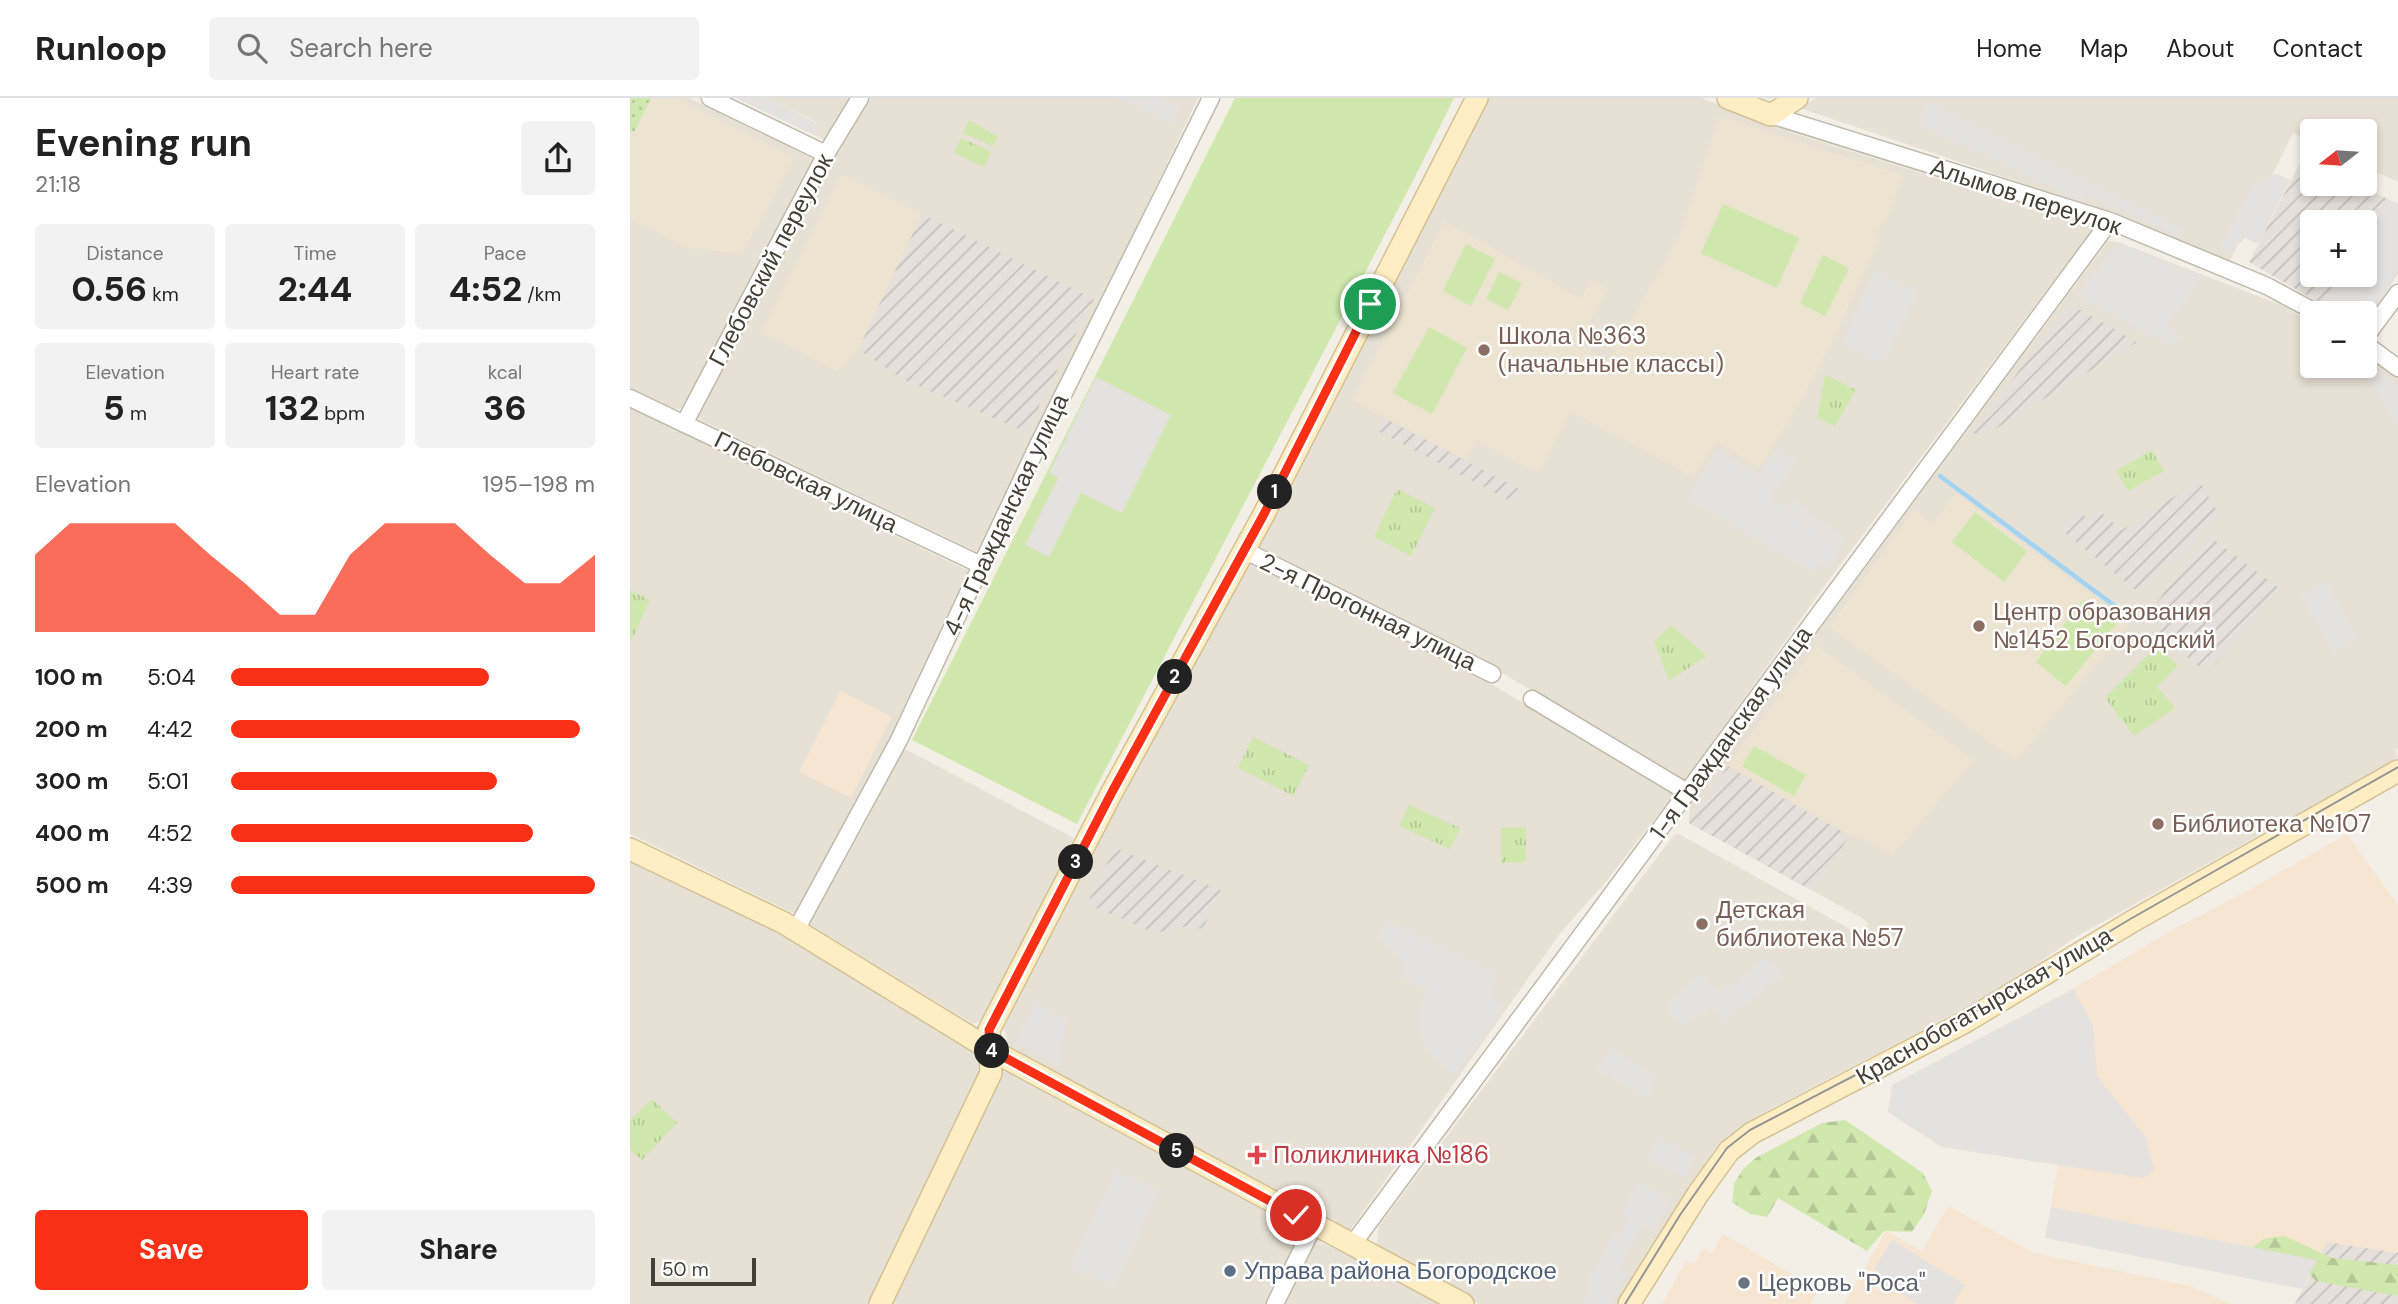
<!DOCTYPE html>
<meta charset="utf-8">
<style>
:root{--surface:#fff;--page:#f2f2f2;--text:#222;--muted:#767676;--line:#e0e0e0;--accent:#fa3016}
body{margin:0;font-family:"DM Sans",sans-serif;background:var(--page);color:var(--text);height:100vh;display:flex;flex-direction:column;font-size:26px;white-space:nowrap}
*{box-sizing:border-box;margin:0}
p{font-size:23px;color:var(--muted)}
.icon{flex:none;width:38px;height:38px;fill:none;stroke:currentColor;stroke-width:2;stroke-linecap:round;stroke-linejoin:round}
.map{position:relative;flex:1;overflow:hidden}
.drawer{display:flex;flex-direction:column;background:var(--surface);width:630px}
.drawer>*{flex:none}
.needle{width:46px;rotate:253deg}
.fabs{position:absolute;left:1670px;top:21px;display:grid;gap:14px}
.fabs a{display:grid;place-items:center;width:77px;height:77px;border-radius:7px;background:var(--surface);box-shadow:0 4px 10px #0003;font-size:35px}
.scale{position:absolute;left:21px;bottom:18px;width:105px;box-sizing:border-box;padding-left:7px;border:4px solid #463f35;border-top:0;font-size:19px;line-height:24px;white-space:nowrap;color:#463f35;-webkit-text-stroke:5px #fff;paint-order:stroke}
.pin{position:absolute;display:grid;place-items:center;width:60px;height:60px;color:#fff;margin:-30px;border:4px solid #fff;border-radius:50%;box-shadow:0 2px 7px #0007}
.km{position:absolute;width:35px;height:35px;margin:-18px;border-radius:50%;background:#222;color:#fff;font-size:19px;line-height:35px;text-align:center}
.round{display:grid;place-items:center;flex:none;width:74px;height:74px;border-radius:7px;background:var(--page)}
.overview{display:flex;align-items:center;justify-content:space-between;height:119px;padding:0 35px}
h1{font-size:38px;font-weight:700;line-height:52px}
.metrics{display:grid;grid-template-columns:repeat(3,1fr);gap:10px;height:119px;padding:7px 35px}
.metrics div{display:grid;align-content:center;border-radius:7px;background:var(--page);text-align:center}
.metrics b{font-size:35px;font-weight:700}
.metrics small{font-size:19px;font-weight:400}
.metrics p{font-size:19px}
.chart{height:196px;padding:14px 35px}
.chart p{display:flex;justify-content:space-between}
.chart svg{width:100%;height:126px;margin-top:7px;fill:var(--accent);opacity:.7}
.primary-button{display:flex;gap:14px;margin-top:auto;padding:14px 35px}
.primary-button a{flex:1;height:80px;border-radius:7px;background:var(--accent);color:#fff;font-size:28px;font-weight:700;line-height:80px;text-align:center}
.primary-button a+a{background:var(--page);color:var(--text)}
ul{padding:0 35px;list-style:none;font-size:23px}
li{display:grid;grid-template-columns:112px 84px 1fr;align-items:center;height:52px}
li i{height:18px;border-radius:9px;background:var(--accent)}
header{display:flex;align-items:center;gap:42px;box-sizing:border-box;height:98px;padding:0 35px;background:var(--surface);border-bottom:2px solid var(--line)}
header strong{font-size:33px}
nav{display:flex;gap:38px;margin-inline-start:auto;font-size:24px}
.search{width:490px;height:63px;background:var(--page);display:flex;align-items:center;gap:18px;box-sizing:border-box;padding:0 24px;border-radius:7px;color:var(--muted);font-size:26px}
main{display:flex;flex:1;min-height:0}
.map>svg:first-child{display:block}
.residential{fill:#e7e0d4}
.commercial{fill:#f5e5d1}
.industrial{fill:url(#industrial-furrows);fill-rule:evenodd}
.education{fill:#ece3d0}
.grass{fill:url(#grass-dots)}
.forest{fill:url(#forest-firs)}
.park{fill:url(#park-tufts)}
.garden{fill:#d0e8ae}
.parking{fill:#e4e1de}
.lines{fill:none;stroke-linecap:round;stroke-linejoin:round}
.stream{stroke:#a2d3f0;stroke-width:4.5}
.street-casing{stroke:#c1b9ab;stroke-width:19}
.secondary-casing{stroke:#d3c196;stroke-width:24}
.street{stroke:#fff;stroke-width:16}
.secondary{stroke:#ffeec4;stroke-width:21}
.tram{stroke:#959595;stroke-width:2}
.route-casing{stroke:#fff;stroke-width:14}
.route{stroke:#fa3016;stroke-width:9}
.education-dot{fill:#8d6e63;stroke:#fff;stroke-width:2.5}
.health-dot{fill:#e0444e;stroke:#fff;stroke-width:2.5}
.service-dot{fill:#5c6f8a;stroke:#fff;stroke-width:2.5}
.worship-dot{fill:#6b7280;stroke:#fff;stroke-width:2.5}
.labels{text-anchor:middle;stroke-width:5;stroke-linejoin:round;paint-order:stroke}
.street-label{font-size:24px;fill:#463f35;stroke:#fff}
.education-label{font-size:24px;fill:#785e54;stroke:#fff;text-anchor:start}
.health-label{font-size:24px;fill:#be3a42;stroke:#fff;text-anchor:start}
.service-label{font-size:24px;fill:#4e5e75;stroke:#fff;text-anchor:start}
.worship-label{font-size:24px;fill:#5b616d;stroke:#fff;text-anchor:start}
</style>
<header>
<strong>Runloop</strong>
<div class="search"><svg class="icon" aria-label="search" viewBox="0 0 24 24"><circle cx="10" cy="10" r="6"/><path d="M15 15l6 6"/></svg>Search here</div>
<nav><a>Home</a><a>Map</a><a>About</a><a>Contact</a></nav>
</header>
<main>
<section class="drawer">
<div class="overview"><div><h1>Evening run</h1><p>21:18</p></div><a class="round"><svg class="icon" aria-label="share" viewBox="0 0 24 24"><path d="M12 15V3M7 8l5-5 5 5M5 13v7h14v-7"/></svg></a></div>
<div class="metrics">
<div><p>Distance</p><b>0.56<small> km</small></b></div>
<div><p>Time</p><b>2:44</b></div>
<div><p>Pace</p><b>4:52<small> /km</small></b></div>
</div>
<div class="metrics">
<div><p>Elevation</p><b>5<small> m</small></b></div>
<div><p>Heart rate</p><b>132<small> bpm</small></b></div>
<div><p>kcal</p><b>36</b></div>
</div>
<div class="chart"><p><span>Elevation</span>195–198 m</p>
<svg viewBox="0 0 160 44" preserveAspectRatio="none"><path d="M0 44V17L10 6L20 6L30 6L40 6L50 17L60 27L70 38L80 38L90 17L100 6L110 6L120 6L130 17L140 27L150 27L160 17V44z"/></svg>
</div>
<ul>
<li><b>100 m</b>5:04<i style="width:71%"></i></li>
<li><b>200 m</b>4:42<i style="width:96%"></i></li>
<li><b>300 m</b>5:01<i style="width:73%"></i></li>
<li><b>400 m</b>4:52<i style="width:83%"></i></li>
<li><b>500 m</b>4:39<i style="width:100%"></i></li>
</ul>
<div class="primary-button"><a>Save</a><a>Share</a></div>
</section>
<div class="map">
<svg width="1768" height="1206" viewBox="0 0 1768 1206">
<defs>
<pattern id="industrial-furrows" width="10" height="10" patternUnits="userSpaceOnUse" patternTransform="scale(1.75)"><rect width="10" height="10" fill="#e5e0db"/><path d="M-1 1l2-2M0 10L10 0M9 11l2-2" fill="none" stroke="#c6c1bd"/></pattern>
<pattern id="grass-dots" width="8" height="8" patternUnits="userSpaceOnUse" patternTransform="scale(1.75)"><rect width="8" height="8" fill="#d0e8ae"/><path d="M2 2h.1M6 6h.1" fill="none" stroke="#b4c896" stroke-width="1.8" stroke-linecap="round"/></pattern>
<pattern id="forest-firs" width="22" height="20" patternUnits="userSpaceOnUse" patternTransform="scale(1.75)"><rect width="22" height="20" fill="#d0e8ae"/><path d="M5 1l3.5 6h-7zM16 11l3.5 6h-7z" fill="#b4c896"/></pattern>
<pattern id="park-tufts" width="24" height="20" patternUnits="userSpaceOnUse" patternTransform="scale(1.75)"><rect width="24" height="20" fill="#d0e8ae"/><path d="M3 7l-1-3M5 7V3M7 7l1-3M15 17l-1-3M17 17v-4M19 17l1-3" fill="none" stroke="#b4c896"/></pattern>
</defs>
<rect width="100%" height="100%" fill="#f3efe6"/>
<path class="residential" d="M 0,0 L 59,0 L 183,61 L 55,307 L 50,311 L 44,310 L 0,290 Z
M 137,0 L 222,0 L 196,43 L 186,38 L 187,24 Z
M 237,0 L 568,0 L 353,450 L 345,453 L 70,322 L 67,318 L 204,54 Z
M 859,0 L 1071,0 L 1166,36 L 1464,129 L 1195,487 L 1054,684 L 864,570 L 628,448 Z
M 1186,0 L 1768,0 L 1768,84 L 1734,68 L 1734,33 L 1682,33 L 1682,44 L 1663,35 L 1598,167 L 1483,116 L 1170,10 Z
M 1478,143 L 1488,144 L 1656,209 L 1682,226 L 1682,268 L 1734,268 L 1734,256 L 1745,260 L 1768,278 L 1768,650 L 1765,652 L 1768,660 L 1449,837 L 1395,874 L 1329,913 L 1118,1023 L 1099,1037 L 1084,1052 L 988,1206 L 849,1206 L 746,1151 L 749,1128 L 1044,737 L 1049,736 L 1227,835 L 1239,826 L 1232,820 L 1059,725 L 1060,706 Z
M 0,310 L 339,473 L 337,487 L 223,717 L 167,817 L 0,736 Z
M 620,464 L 858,584 L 1044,696 L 974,786 L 931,834 L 718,1135 L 379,953 L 374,930 L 427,818 Z
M 273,650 L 444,740 L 352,922 L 343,926 L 179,826 L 235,726 Z
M 0,763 L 158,840 L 343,953 L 351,971 L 241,1206 L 0,1206 Z
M 371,973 L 381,975 L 660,1124 L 670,1140 L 637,1206 L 261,1206 Z
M 694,1146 L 816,1206 L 653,1206 L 682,1148 Z"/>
<path class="commercial" d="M 210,593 L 262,619 L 221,700 L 169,674 Z
M 1717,736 L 1768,807 L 1768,1155 L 1697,1144 L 1687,1162 L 1421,1109 L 1428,1067 L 1312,1049 L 1258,1014 L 1262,987 L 1443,891 L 1548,829 L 1621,791 Z
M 1318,1108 L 1404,1155 L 1560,1188 L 1601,1206 L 1214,1206 L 1256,1133 L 1292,1153 Z
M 1093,1136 L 1188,1192 L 1180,1206 L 1032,1206 L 1056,1163 L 1064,1166 L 1073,1151 L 1082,1155 Z"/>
<path class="industrial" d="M 1673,59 L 1682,64 L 1682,86 L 1727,86 L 1768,106 L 1734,215 L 1706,215 L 1619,164 ZM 1682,124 L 1734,124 L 1734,177 L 1682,177 Z
M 292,116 L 464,201 L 396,334 L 272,281 L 228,251 Z
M 1440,206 L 1507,244 L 1352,339 L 1342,334 Z
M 753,319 L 891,392 L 884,405 L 746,332 Z
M 1569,383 L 1590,418 L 1543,467 L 1538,465 L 1508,494 L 1430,431 L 1448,411 L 1458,422 L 1468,412 L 1492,432 Z
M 1578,437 L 1650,491 L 1585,567 L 1580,562 L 1571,570 L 1524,533 L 1533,522 L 1521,512 Z
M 1098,668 L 1220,738 L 1181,792 L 1059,725 Z
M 485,750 L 591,792 L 573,831 L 557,828 L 525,835 L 457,806 Z
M 1697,1144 L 1768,1155 L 1768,1206 L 1665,1206 Z"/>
<path class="education" d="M 0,0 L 46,0 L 165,59 L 112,156 L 55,150 L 0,120 Z
M 1089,18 L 1273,77 L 1255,127 L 1251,126 L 1246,139 L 1250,141 L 1209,229 L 1172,302 L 1129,370 L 1087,343 L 1063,379 L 941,314 L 909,376 L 846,342 L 836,362 L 722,303 L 814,123 L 951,200 L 961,181 L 978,190 L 949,245 L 977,262 L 1048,141 Z
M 211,76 L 292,116 L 228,251 L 207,274 L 131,234 Z
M 1326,395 L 1500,526 L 1386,663 L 1199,529 L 1284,411 L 1302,426 Z
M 1186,547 L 1344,662 L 1262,758 L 1226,736 L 1220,738 L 1098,668 Z"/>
<path class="grass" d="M 0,0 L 21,0 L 4,34 L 0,32 Z"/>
<path class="forest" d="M 1215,1022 L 1293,1075 L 1302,1093 L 1294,1116 L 1282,1134 L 1254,1133 L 1237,1153 L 1148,1100 L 1137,1119 L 1120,1116 L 1102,1104 L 1104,1086 L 1113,1071 L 1127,1059 L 1192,1025 Z
M 1654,1138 L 1702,1160 L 1768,1167 L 1768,1198 L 1686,1183 L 1671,1167 L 1622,1150 L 1633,1141 Z"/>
<path class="park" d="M 339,22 L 368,39 L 363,48 L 333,35 Z
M 331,40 L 361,54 L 354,69 L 324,55 Z
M 1195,277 L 1226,292 L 1205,328 L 1187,320 Z
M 1522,352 L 1534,373 L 1498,393 L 1486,373 Z
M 767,391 L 805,410 L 781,458 L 744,439 Z
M 0,492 L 20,502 L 2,542 L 0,540 Z
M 1041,527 L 1077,558 L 1039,583 L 1024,543 Z
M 1526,549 L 1548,567 L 1527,589 L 1545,610 L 1504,638 L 1475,600 Z
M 623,639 L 679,667 L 663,698 L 608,670 Z
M 779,707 L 830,730 L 820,751 L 769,728 Z
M 896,729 L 896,764 L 871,765 L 871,730 Z
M 22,1001 L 47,1025 L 12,1062 L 0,1052 L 0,1022 Z"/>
<path class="garden" d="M 605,0 L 824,0 L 787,75 L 447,726 L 282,642 Z
M 1093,106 L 1169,140 L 1147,190 L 1071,155 Z
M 836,146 L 865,161 L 841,208 L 813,193 Z
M 1193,157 L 1219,170 L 1195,218 L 1170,205 Z
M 869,174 L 892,185 L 878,212 L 856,201 Z
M 799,229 L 837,250 L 802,316 L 763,295 Z
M 1345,414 L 1397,453 L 1374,484 L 1322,444 Z
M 1453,501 L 1486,526 L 1436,588 L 1406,564 Z
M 1124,648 L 1176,677 L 1164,698 L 1112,668 Z"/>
<path class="parking" d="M 106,0 L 137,0 L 187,25 L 186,38 Z
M 486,0 L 532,0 L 550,9 L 542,27 Z
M 1297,3 L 1553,131 L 1549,140 L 1456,96 L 1452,104 L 1287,26 Z
M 1647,76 L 1660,82 L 1628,146 L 1615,140 L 1600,155 L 1590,149 L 1623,85 Z
M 1761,103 L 1768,106 L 1768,176 L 1734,228 L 1734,215 L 1706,215 L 1694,207 L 1713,177 L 1734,177 L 1734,145 Z
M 1488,144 L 1573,179 L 1537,229 L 1553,238 L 1541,248 L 1446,199 Z
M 1244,173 L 1289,193 L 1253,266 L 1211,246 Z
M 1739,264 L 1768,285 L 1768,330 L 1730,272 Z
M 466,279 L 541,317 L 492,415 L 451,395 L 419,459 L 395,447 L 428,380 L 419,375 Z
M 1146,350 L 1168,363 L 1141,399 L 1213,450 L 1199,470 L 1192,464 L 1183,475 L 1056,400 L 1087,351 L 1127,377 Z
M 1162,400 L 1215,441 L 1211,447 L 1157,408 Z
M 1696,482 L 1729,540 L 1703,555 L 1670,497 Z
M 757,822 L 868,876 L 861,895 L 875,909 L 824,978 L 795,951 L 787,924 L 791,904 L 796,892 L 770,879 L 775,866 L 746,838 Z
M 1137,858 L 1155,877 L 1094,924 L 1081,910 L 1052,929 L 1034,907 L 1071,875 L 1090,895 Z
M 1443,891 L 1463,927 L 1467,978 L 1515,1038 L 1524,1072 L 1514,1080 L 1312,1049 L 1258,1014 L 1262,987 Z
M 405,904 L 437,920 L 429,967 L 384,945 Z
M 980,948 L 1029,980 L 1016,1001 L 965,971 Z
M 1028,1039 L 1066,1058 L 1055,1081 L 1016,1061 Z
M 485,1072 L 530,1093 L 484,1190 L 439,1169 Z
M 1008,1083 L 1042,1101 L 1025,1133 L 1014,1127 L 991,1170 L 1000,1175 L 980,1206 L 951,1206 L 960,1189 L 955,1186 L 983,1134 L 989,1137 L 998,1119 L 990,1115 Z
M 1421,1109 L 1687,1162 L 1672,1191 L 1415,1140 Z
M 1262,1142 L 1335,1187 L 1323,1206 L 1287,1206 L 1241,1177 Z"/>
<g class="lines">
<path class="stream" d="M 1310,378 L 1501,520"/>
<g class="street-casing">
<path id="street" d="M 80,0 L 196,56
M 1141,17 L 1480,123 L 1637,188 L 1687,215
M 1734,241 L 1768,195
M 1734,245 L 1768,270
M 0,300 L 351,467
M 54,326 L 196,56 L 230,0
M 614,452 L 862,576
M 902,601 L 1057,694
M 166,832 L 269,642 L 408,347 L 581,0
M 722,1147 L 1480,123
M 645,1206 L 684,1127"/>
</g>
<g class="secondary-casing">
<path id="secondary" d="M 1098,0 L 1141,17 L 1167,0
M 0,751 L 154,825 L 361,952 L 833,1206
M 250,1206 L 361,975 L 359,932 L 482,694 L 634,416 L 847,0
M 999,1206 L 1068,1096 L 1099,1053 L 1122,1035 L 1335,924 L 1503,823 L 1768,673"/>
</g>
<use href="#street" class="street"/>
<use href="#secondary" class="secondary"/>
<path class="tram" d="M 995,1206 L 1050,1117 L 1097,1050 L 1120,1032 L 1333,921 L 1502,820 L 1768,669"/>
</g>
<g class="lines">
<g class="route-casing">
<path id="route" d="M 666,1117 L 361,952 L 359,932 L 482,694 L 634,416 L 740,206"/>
</g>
<use href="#route" class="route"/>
</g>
<g class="education-dot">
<circle cx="854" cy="252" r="7"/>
<circle cx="1349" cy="528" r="7"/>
<circle cx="1528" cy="726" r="7"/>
<circle cx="1072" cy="826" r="7"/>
</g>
<path class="health-dot" d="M623.5 1046.5h7v7h7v7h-7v7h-7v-7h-7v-7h7z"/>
<circle class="service-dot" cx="600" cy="1173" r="7"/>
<circle class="worship-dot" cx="1114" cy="1185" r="7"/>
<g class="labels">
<g class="street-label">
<text transform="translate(1396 99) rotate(18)" y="8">Алымов переулок</text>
<text transform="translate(141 162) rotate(-62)" y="8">Глебовский переулок</text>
<text transform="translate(176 384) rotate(26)" y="8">Глебовская улица</text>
<text transform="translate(376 417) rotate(-65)" y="8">4-я Гражданская улица</text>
<text transform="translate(738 514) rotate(26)" y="8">2-я Прогонная улица</text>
<text transform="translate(1101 635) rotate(-54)" y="8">1-я Гражданская улица</text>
<text transform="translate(1354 908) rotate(-30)" y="8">Краснобогатырская улица</text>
</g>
<g class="education-label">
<text x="868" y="246">Школа №363<tspan x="868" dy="28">(начальные классы)</tspan></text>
<text x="1363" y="522">Центр образования<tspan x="1363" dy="28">№1452 Богородский</tspan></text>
<text x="1542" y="734">Библиотека №107</text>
<text x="1086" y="820">Детская<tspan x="1086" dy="28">библиотека №57</tspan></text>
</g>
<g class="health-label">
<text x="643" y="1065">Поликлиника №186</text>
</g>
<g class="service-label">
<text x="614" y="1181">Управа района Богородское</text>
</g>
<g class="worship-label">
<text x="1128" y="1193">Церковь "Роса"</text>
</g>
</g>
</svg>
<div class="fabs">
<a><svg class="needle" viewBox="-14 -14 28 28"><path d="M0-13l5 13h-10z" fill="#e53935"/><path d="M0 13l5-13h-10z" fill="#767676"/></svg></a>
<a>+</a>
<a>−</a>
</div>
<div class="scale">50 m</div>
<div class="pin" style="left:740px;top:206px;background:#1e9e55"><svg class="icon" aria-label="arrive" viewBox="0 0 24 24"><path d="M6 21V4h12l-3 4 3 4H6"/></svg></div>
<div class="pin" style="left:666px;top:1117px;background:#d93025"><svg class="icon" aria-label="check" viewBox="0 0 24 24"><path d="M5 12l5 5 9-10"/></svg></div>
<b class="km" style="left:645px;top:394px">1</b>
<b class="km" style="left:545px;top:579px">2</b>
<b class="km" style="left:446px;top:764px">3</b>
<b class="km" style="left:362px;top:953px">4</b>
<b class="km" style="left:547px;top:1053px">5</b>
</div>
</main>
